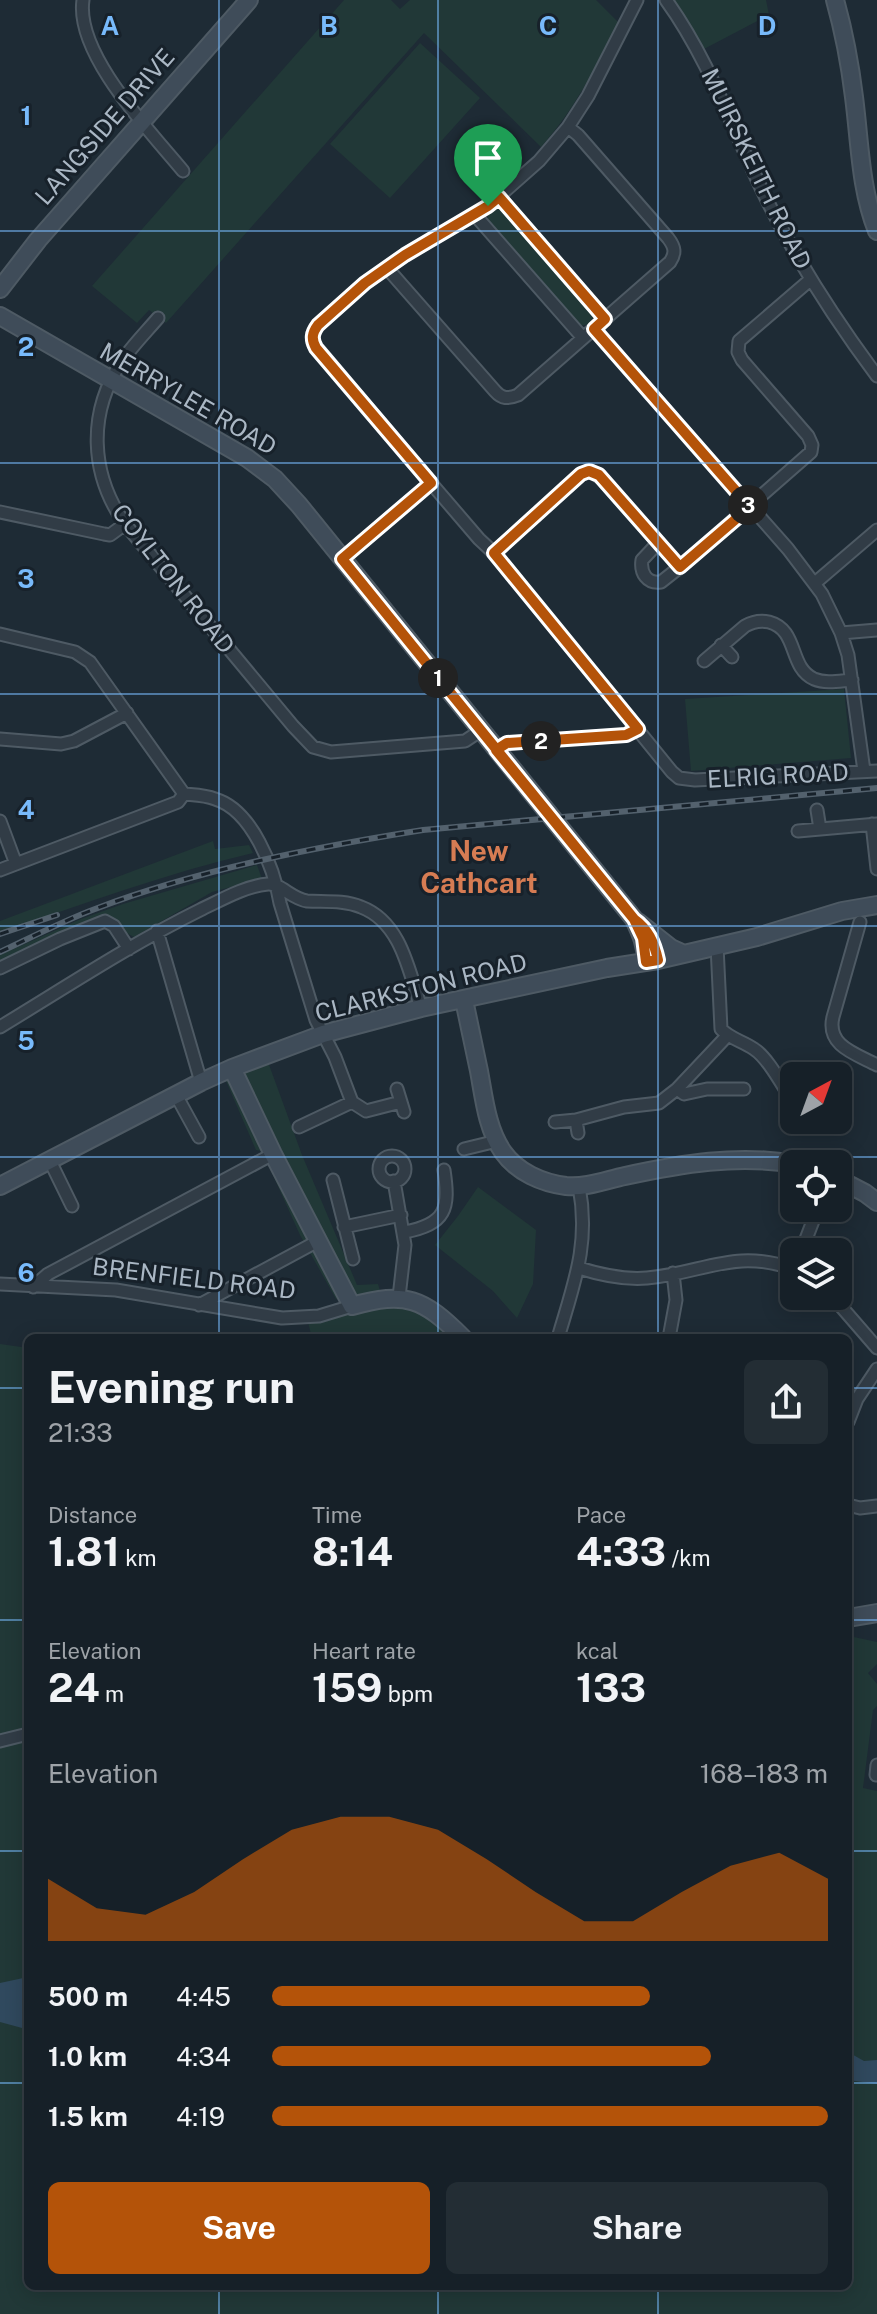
<!DOCTYPE html>
<meta charset="utf-8">
<style>
:root{--surface:#162028;--page:#232d34;--text:#f1f3f6;--muted:#9ea3a8;--line:#353e45;--accent:#b45309}
body{margin:0;font-family:"Public Sans",sans-serif;background:var(--page);color:var(--text);height:100vh;display:flex;flex-direction:column;font-size:30px;white-space:nowrap}
*{box-sizing:border-box;margin:0}
p{font-size:26px;color:var(--muted)}
.icon{flex:none;width:44px;height:44px;fill:none;stroke:currentColor;stroke-width:2;stroke-linecap:round;stroke-linejoin:round}
.map{position:relative;flex:1;overflow:hidden}
.sheet{position:absolute;left:24px;top:1334px;width:828px;height:956px;display:flex;flex-direction:column;background:var(--surface);border-radius:12px;box-shadow:0 4px 20px #0003,0 0 0 2px var(--line)}
.sheet>*{flex:none}
.needle{width:52px;rotate:41deg}
.tools{position:absolute;left:780px;top:1062px;display:grid;gap:16px}
.tools a{display:grid;place-items:center;width:72px;height:72px;border-radius:12px;background:var(--surface);box-shadow:0 4px 20px #0003,0 0 0 2px var(--line);font-size:40px}
.pin{position:absolute;display:grid;place-items:center;width:68px;height:68px;color:#fff;margin:-82px -34px;border-radius:50% 50% 50% 0;rotate:-45deg;box-shadow:0 0 8px #0007}
.pin .icon{rotate:45deg}
.km{position:absolute;width:40px;height:40px;margin:-20px;border-radius:50%;background:#222;color:#fff;font-size:22px;line-height:40px;text-align:center}
.round{display:grid;place-items:center;flex:none;width:84px;height:84px;border-radius:12px;background:var(--page)}
.head{display:flex;align-items:center;justify-content:space-between;height:136px;padding:0 24px}
h1{font-size:44px;font-weight:700;line-height:60px}
.metrics{display:grid;grid-template-columns:repeat(3,1fr);gap:12px;height:136px;padding:8px 24px}
.metrics div{display:grid;align-content:center}
.metrics b{font-size:40px;font-weight:700}
.metrics small{font-size:22px;font-weight:400}
.metrics p{font-size:22px}
.chart{height:224px;padding:16px 24px}
.chart p{display:flex;justify-content:space-between}
.chart svg{width:100%;height:144px;margin-top:8px;fill:var(--accent);opacity:.7}
.button{display:flex;gap:16px;margin-top:auto;padding:16px 24px}
.button a{flex:1;height:92px;border-radius:12px;background:var(--accent);color:#fff;font-size:32px;font-weight:700;line-height:92px;text-align:center}
.button a+a{background:var(--page);color:var(--text)}
ul{padding:0 24px;list-style:none;font-size:26px}
li{display:grid;grid-template-columns:128px 96px 1fr;align-items:center;height:60px}
li i{height:20px;border-radius:10px;background:var(--accent)}
.map>svg:first-child{display:block}
.green{fill:#213837}
.water{fill:#30495e}
.lines{fill:none;stroke-linecap:round;stroke-linejoin:round}
.street-casing{stroke:#4e5a64;stroke-width:15}
.secondary-casing{stroke:#4e5a64;stroke-width:20}
.street{stroke:#313c46;stroke-width:11}
.secondary{stroke:#3f4c59;stroke-width:16}
.rail-casing{stroke:#53616d;stroke-width:6}
.rail{stroke:#17212a;stroke-width:3;stroke-dasharray:9;stroke-linecap:butt}
.route-casing{stroke:#fff;stroke-width:16}
.route{stroke:#b45309;stroke-width:10}
.grid{fill:none;stroke:#78bafb;stroke-width:2;stroke-opacity:0.55}
.labels{text-anchor:middle;stroke-width:6;stroke-linejoin:round;paint-order:stroke}
.street-label{font-size:24px;fill:#aab7c4;stroke:#17212a}
.quarter-label{font-size:28px;font-weight:bold;fill:#d67c53;stroke:#17212a}
.grid-label{font-size:26px;text-anchor:middle;font-weight:bold;fill:#78bafb;stroke:#17212a;stroke-width:6;stroke-linejoin:round;paint-order:stroke}
</style>
<div class="map">
<svg width="877" height="2314" viewBox="0 0 877 2314">
<rect width="100%" height="100%" fill="#1e2b35"/>
<path class="green" d="M 344,0 L 391,0 L 400,9 L 410,0 L 596,0 L 619,23 C 595,68 575,109 541,147 L 424,33 L 166,323 L 149,310 L 137,323 L 92,286 Z
M 673,0 L 766,0 L 769,15 L 704,49 Z
M 420,43 L 480,98 L 390,198 L 330,144 Z
M 497,208 L 504,210 L 592,310 L 593,318 L 590,324 L 579,326 L 488,223 L 488,214 Z
M 844,689 L 851,758 L 691,771 L 685,699 Z
M 213,841 L 215,849 L 249,845 L 253,853 C 167,873 84,904 0,932 L 0,921 Z
M 257,865 L 262,879 L 212,892 L 134,937 C 117,930 123,915 99,917 L 35,945 L 33,944 L 0,961 L 0,955 L 81,919 L 123,904 Z
M 268,1062 L 302,1155 L 357,1285 L 378,1284 L 380,1291 L 358,1302 L 336,1299 L 300,1235 L 262,1151 L 256,1150 L 226,1081 Z
M 478,1187 L 536,1230 L 533,1284 L 517,1318 L 493,1291 L 435,1245 L 458,1216 Z
M 381,1304 L 408,1304 L 426,1313 L 454,1338 L 312,1338 L 308,1322 Z
M 0,1344 L 28,1348 L 28,2286 L 848,2286 L 849,1636 L 877,1642 L 877,1664 L 868,1673 L 877,1684 L 877,1706 L 873,1710 L 863,1788 L 877,1791 L 877,2314 L 0,2314 Z"/>
<path class="water" d="M 28,1977 L 28,2025 L 22,2028 L 0,2022 L 0,1983 Z
M 848,2052 L 864,2061 L 877,2060 L 877,2084 L 848,2080 Z"/>
<g class="lines">
<g class="street-casing">
<path id="street" d="M 83,0 C 75,54 150,131 183,171
M 637,0 L 588,96 L 568,127 L 539,161 L 488,206 L 405,255 L 365,283 L 318,325 L 313,333 L 313,343 L 431,483 L 479,539 L 494,553 L 672,772 L 679,778 L 695,780 L 877,771
M 666,0 C 708,58 731,125 762,190 C 794,256 833,317 877,376
M 499,197 L 605,319
M 475,215 L 583,338
M 387,268 L 495,391 C 502,399 508,399 518,395 L 670,262 C 676,253 675,247 668,238 L 578,135 L 568,127
M 158,318 C 146,332 132,346 122,361 C 87,413 90,474 125,524 L 293,726 L 313,747 L 331,752 L 465,741 L 480,731
M 594,329 L 788,549 L 822,594 L 841,633 L 848,655 L 864,771
M 0,512 L 104,534 L 110,535 L 125,524
M 658,543 L 642,560 C 640,573 647,584 661,582 L 680,567
M 494,553 L 581,474 L 591,471 L 602,479 L 680,567 L 811,452 L 812,445 L 808,436 L 742,360 L 738,352 L 739,341 L 810,280
M 342,559 L 431,483
M 815,583 L 877,530
M 841,633 L 877,630
M 0,634 L 75,652 L 90,662 L 184,794
M 721,645 L 732,657
M 704,661 L 745,626 C 752,622 760,620 769,622 C 799,630 788,667 814,679 C 826,684 839,681 852,680
M 0,739 L 61,744 L 74,741 L 127,713
M 496,750 L 507,743 L 626,735 L 638,729
M 184,794 C 194,795 205,795 215,799 C 252,810 274,868 280,903 L 316,1020 L 335,1057 L 352,1102 L 299,1127
M 817,810 L 820,829
M 0,821 L 16,864
M 872,824 L 877,869
M 798,831 L 877,824
M 0,870 L 178,802 L 184,794
M 860,922 L 833,1017 C 826,1046 856,1054 877,1065
M 157,931 L 201,1082
M 717,946 L 721,1029 C 730,1039 743,1041 754,1049 C 768,1058 782,1085 792,1100
M 0,968 L 60,939 L 105,921 L 114,926 L 129,949
M 0,1027 C 66,987 131,944 200,910 C 221,900 245,886 268,884 C 280,883 292,899 307,901 C 325,902 344,900 361,907 C 401,922 409,971 421,1008
M 397,1089 L 401,1102
M 677,1089 L 684,1094 L 707,1089 L 744,1089
M 176,1095 L 199,1137
M 352,1102 L 366,1111 L 401,1102 L 404,1112
M 576,1120 L 578,1133
M 555,1122 L 576,1120 L 624,1107 L 659,1103 L 677,1089 L 727,1036
M 464,1149 L 497,1141
M379 1169a13 13 0 1 1 26 0a13 13 0 1 1-26 0Z
M 50,1161 L 72,1206
M 333,1180 L 353,1259
M 394,1181 L 405,1245 L 399,1297
M 344,1227 L 401,1215
M 405,1232 C 446,1224 450,1209 444,1170
M 801,1252 L 818,1208
M 579,1268 C 601,1275 623,1280 647,1278 C 704,1273 734,1248 794,1269
M 0,1284 L 116,1290 L 282,1318 L 319,1316 L 352,1306
M 33,1287 L 48,1274 L 273,1154
M 832,1296 L 877,1348
M 199,1305 L 318,1241
M 558,1338 C 574,1283 590,1244 579,1186
M 669,1338 L 676,1300 L 673,1273
M 848,1422 L 857,1399 L 877,1369
M 848,1505 L 860,1508 L 877,1506
M 0,1741 L 28,1734
M 876,1775 L 877,1765"/>
</g>
<g class="secondary-casing">
<path id="secondary" d="M 835,0 C 844,32 850,64 854,97 C 860,143 860,188 877,231
M 0,289 L 38,240 L 249,0
M 0,316 L 247,458 L 275,479 L 299,505 L 634,919 C 641,934 646,945 646,962
M 638,922 L 671,948 L 682,953
M 464,1000 C 469,1024 474,1047 479,1071 C 484,1098 487,1129 503,1152 C 517,1172 542,1183 566,1186 C 586,1188 606,1180 625,1176 C 680,1164 738,1154 794,1164
M 232,1068 L 273,1154 L 352,1306 C 406,1291 423,1298 463,1338
M 838,1179 L 865,1193 L 877,1202
M 0,1186 L 201,1082 L 232,1068 L 323,1034 L 421,1008 L 607,968 L 658,960 L 757,937 L 842,911 L 877,905
M 848,1618 L 877,1613"/>
</g>
<use href="#street" class="street"/>
<use href="#secondary" class="secondary"/>
<g class="rail-casing">
<path id="rail" d="M 0,934 L 57,915
M 0,952 C 32,937 63,921 95,909 C 197,870 315,847 423,830 L 877,788"/>
</g>
<use href="#rail" class="rail"/>
</g>
<g class="lines">
<g class="route-casing">
<path id="route" d="M 488,206 L 405,255 L 365,283 L 318,325 C 312,333 311,339 316,348 L 431,483 L 342,559 L 634,919 L 643,938 L 646,962 L 658,960 C 654,942 648,929 634,919 L 496,750 L 507,743 L 626,735 L 638,729 L 494,553 L 581,474 L 589,471 L 599,475 L 680,567 L 750,507 L 594,329 L 605,319 L 499,197 L 488,206"/>
</g>
<use href="#route" class="route"/>
</g>
<path class="grid" d="M 219,0 L 219,1338M 438,0 L 438,1338M 658,0 L 658,1338M 0,231 L 877,231M 0,463 L 877,463M 0,694 L 877,694M 0,926 L 877,926M 0,1157 L 877,1157M 0,1388 L 28,1388M 848,1388 L 877,1388M 0,1620 L 28,1620M 848,1620 L 877,1620M 0,1851 L 28,1851M 848,1851 L 877,1851M 0,2083 L 28,2083M 848,2083 L 877,2083M 219,2286 L 219,2314M 438,2286 L 438,2314M 658,2286 L 658,2314"/>
<g class="labels">
<g class="street-label">
<text transform="translate(105 127) rotate(-49)" y="8">LANGSIDE DRIVE</text>
<text transform="translate(756 169) rotate(64)" y="8">MUIRSKEITH ROAD</text>
<text transform="translate(188 399) rotate(30)" y="8">MERRYLEE ROAD</text>
<text transform="translate(173 579) rotate(52)" y="8">COYLTON ROAD</text>
<text transform="translate(778 776) rotate(-3)" y="8">ELRIG ROAD</text>
<text transform="translate(421 988) rotate(-14)" y="8">CLARKSTON ROAD</text>
<text transform="translate(194 1279) rotate(7)" y="8">BRENFIELD ROAD</text>
</g>
<g class="quarter-label">
<text x="479" y="861">New<tspan x="479" dy="32">Cathcart</tspan></text>
</g>
</g>
<g class="grid-label">
<text x="110" y="35">A</text>
<text x="329" y="35">B</text>
<text x="548" y="35">C</text>
<text x="767" y="35">D</text>
<text x="26" y="125">1</text>
<text x="26" y="356">2</text>
<text x="26" y="588">3</text>
<text x="26" y="819">4</text>
<text x="26" y="1050">5</text>
<text x="26" y="1282">6</text>
</g>
</svg>
<div class="tools">
<a><svg class="needle" viewBox="-14 -14 28 28"><path d="M0-13l5 13h-10z" fill="#e53935"/><path d="M0 13l5-13h-10z" fill="#9ea3a8"/></svg></a>
<a><svg class="icon" aria-label="locate" viewBox="0 0 24 24"><circle cx="12" cy="12" r="6"/><path d="M12 2v4M12 18v4M2 12h4M18 12h4"/></svg></a>
<a><svg class="icon" aria-label="layers" viewBox="0 0 24 24"><path d="M12 4l9 5-9 5-9-5zM3 14l9 5 9-5"/></svg></a>
</div>
<div class="pin" style="left:488px;top:206px;background:#1e9e55"><svg class="icon" aria-label="arrive" viewBox="0 0 24 24"><path d="M6 21V4h12l-3 4 3 4H6"/></svg></div>
<b class="km" style="left:438px;top:678px">1</b>
<b class="km" style="left:541px;top:741px">2</b>
<b class="km" style="left:748px;top:505px">3</b>
<section class="sheet">
<div class="head"><div><h1>Evening run</h1><p>21:33</p></div><a class="round"><svg class="icon" aria-label="share" viewBox="0 0 24 24"><path d="M12 15V3M7 8l5-5 5 5M5 13v7h14v-7"/></svg></a></div>
<div class="metrics">
<div><p>Distance</p><b>1.81<small> km</small></b></div>
<div><p>Time</p><b>8:14</b></div>
<div><p>Pace</p><b>4:33<small> /km</small></b></div>
</div>
<div class="metrics">
<div><p>Elevation</p><b>24<small> m</small></b></div>
<div><p>Heart rate</p><b>159<small> bpm</small></b></div>
<div><p>kcal</p><b>133</b></div>
</div>
<div class="chart"><p><span>Elevation</span>168–183 m</p>
<svg viewBox="0 0 160 44" preserveAspectRatio="none"><path d="M0 44V25L10 34L20 36L30 29L40 19L50 10L60 6L70 6L80 10L90 19L100 29L110 38L120 38L130 29L140 21L150 17L160 25V44z"/></svg>
</div>
<ul>
<li><b>500 m</b>4:45<i style="width:68%"></i></li>
<li><b>1.0 km</b>4:34<i style="width:79%"></i></li>
<li><b>1.5 km</b>4:19<i style="width:100%"></i></li>
</ul>
<div class="button"><a>Save</a><a>Share</a></div>
</section>
</div>
